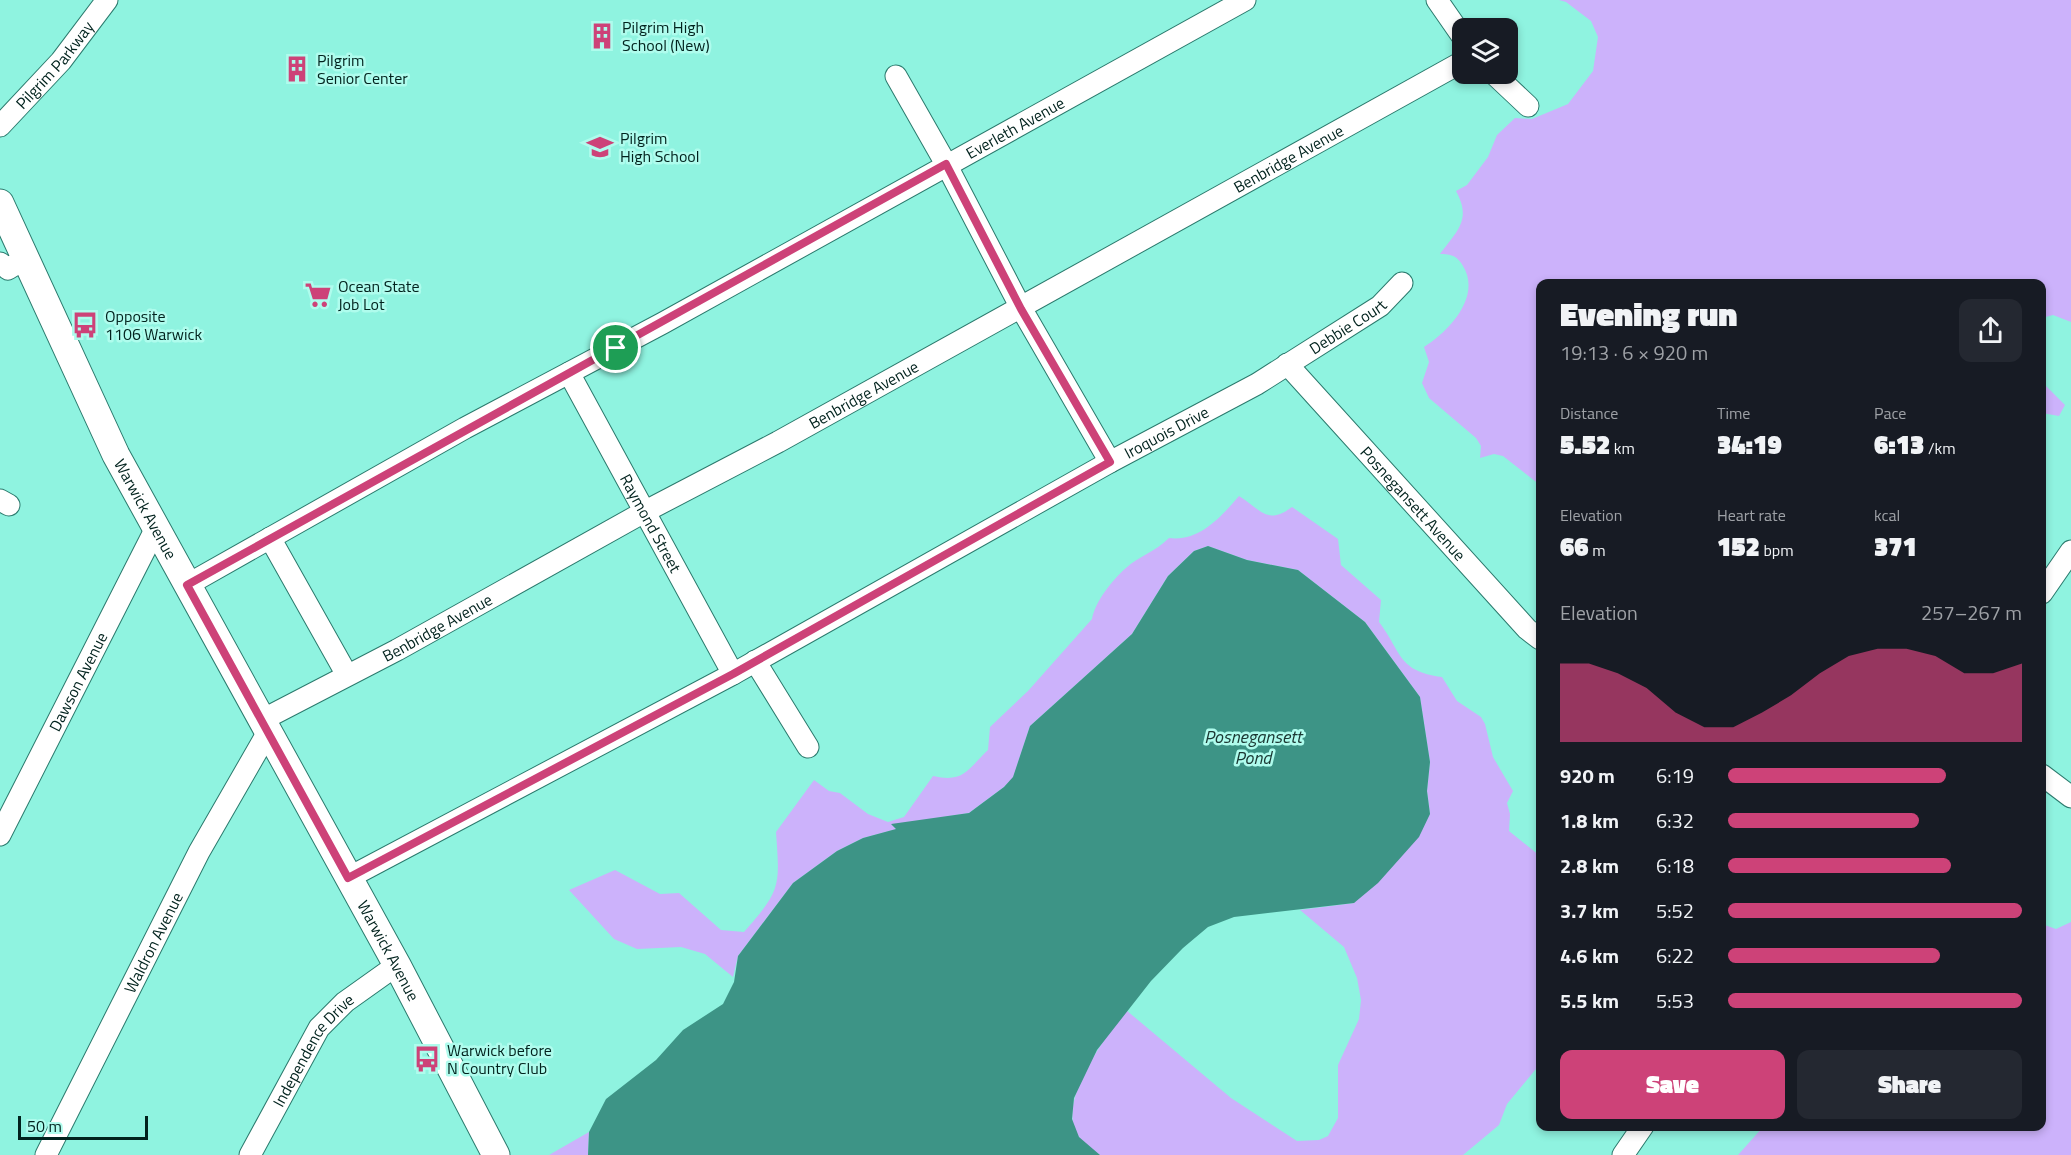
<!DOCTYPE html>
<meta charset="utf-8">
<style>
:root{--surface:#171b24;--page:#242831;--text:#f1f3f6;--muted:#9ea1a6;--accent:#cd4278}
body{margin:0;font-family:"Titillium Web",sans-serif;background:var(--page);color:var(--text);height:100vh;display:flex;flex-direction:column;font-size:22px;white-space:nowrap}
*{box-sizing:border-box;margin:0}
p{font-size:20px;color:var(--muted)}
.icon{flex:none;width:33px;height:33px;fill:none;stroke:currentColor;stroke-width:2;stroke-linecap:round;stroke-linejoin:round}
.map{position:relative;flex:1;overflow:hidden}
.details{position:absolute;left:1536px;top:279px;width:510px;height:852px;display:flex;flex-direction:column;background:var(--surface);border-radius:12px;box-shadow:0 3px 9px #0003}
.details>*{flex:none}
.fabs{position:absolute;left:1452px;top:18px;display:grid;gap:12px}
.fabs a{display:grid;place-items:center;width:66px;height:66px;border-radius:12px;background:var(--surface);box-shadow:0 3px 9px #0003;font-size:30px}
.scale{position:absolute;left:18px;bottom:15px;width:130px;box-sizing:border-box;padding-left:6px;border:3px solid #01221d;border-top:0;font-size:16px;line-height:21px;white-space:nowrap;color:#01221d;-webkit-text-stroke:4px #affced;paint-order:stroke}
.pin{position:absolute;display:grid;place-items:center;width:51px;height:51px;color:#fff;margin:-26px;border:3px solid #fff;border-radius:50%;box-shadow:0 2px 6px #0007}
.round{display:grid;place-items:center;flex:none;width:63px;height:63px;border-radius:12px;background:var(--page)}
.head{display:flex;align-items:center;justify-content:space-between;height:102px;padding:0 24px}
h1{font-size:33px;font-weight:800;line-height:45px}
.stats{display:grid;grid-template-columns:repeat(3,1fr);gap:9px;height:102px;padding:6px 24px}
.stats div{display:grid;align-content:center}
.stats b{font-size:26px;font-weight:800}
.stats small{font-size:16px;font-weight:400}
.stats p{font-size:16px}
.chart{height:168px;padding:12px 24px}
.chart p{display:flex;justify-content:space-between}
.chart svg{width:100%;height:108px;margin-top:6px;fill:var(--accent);opacity:.7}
.button{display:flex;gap:12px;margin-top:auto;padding:12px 24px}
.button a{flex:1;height:69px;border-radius:12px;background:var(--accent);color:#fff;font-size:24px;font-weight:800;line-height:69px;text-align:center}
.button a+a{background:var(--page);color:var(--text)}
ul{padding:0 24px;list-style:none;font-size:20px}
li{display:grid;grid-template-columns:96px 72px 1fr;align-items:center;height:45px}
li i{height:15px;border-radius:8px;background:var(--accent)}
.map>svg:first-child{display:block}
.green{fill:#ccb2fb}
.water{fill:#3d9486}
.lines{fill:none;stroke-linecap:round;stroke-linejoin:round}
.minor-casing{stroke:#2b7a6d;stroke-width:23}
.major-casing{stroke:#2b7a6d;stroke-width:29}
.minor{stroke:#fff;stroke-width:21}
.major{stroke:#fff;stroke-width:27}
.route-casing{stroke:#fff;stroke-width:12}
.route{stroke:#cd4278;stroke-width:8}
.labels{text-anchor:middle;stroke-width:5;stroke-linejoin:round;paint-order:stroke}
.poi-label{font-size:16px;fill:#01221d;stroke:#affced;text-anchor:start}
.street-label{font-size:16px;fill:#01221d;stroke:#affced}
.water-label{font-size:18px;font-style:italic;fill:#1b3732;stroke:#affced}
</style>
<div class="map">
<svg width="2071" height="1155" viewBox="0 0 2071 1155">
<rect width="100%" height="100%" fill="#8ff3e0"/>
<path class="green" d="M 1559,0 L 2071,0 L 2071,322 L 2053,315 L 2042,318 L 2042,284 L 1540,284 L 1540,485 L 1503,456 L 1494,454 L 1480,458 L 1481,446 L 1476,438 L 1429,398 L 1422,383 L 1429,362 L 1424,347 C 1448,332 1482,297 1463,266 C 1457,256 1452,254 1440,254 C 1457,231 1472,220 1456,191 L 1467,185 L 1488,157 L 1497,135 L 1515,118 L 1532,119 L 1568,104 L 1593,71 L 1598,37 L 1591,21 L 1566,2 Z
M 2042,382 L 2065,405 L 2059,416 L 2042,413 Z
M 1239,496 C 1262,511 1268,525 1292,507 L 1338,539 L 1341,565 L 1381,600 L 1379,622 C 1402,652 1397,671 1442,677 L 1457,701 L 1481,717 L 1485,724 L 1493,757 L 1513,791 L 1507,803 L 1510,814 L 1509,831 L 1540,856 L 1540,1064 L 1507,1104 L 1499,1125 L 1463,1155 L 1100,1155 C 1094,1150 1084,1144 1079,1137 C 1054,1103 1106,1037 1126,1010 L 1231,1098 L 1297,1141 L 1319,1140 L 1328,1136 L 1338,1118 L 1338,1065 L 1359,1019 L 1361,1000 L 1357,978 L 1344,947 L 1300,910 L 1354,903 L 1430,814 L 1427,791 L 1430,762 L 1420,697 L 1365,622 L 1298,570 L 1247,560 L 1208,546 L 1194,551 L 1168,576 L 1132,634 L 1030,726 L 1013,778 L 1004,787 L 969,813 L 892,825 L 897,829 L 863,838 L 837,851 L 793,883 L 738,956 L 733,977 L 705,954 L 681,947 L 637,949 L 614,939 L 569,890 L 615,870 L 660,894 L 679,893 L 721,930 L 744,932 C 781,890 780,887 776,832 L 814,780 L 829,791 L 840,793 L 868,814 L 888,822 L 904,817 L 933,776 C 964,783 967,770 988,750 L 990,727 L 1028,691 L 1092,619 C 1095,602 1112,580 1126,568 C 1139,556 1155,552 1169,538 C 1199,542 1221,517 1239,496 Z
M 2071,922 L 2071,1155 L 1738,1155 L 1763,1127 L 2042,1126 L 2042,924 L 2056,929 Z
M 589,1132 L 588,1155 L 549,1155 Z"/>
<path class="water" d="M 1208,546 L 1247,560 L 1298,570 L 1365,622 L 1420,697 L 1430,762 L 1427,791 L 1430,814 L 1419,837 L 1378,883 L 1354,903 L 1234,917 L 1208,927 L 1183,948 L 1151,981 L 1097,1050 L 1074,1098 L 1072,1119 L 1079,1137 L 1100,1155 L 588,1155 L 589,1132 L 606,1099 L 656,1060 L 683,1030 L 723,1004 L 734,982 L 738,956 L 793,883 L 837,851 L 863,838 L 896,829 L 891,824 L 969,813 L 1004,787 L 1013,777 L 1030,726 L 1132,634 L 1168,576 L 1194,551 Z"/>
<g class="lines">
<g class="minor-casing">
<g id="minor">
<path d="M 1437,0 L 1462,36"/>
<path d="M 1494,74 L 1528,106"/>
<path d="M 896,76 L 946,164 L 1021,308 L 1110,462"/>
<path id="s1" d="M 0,126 L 61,61 L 107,0"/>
<path d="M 0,263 L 8,269 L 26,258"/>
<path id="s2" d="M 1287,364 L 1527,629 L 1540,639"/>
<path id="s3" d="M 569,373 L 733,674"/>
<path d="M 0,500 L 9,505"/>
<path d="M 270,538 L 347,675"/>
<path id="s4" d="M 187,585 L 465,428 L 663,323 L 1245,0"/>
<path d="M 2042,593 L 2071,551"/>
<path d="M 755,661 L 808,747"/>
<path id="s5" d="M 262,720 L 397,650 L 644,512 L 778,442 L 1462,62"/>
<path d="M 2042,775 L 2071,797"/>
<path id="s6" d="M 0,835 L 156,528"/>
<path id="s7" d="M 348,878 L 733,674 L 1110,462 L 1257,384 L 1380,306 L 1402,283"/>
<path id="s8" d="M 46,1155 L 199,852 L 268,732"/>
<path id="s9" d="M 250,1155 L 319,1028 L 345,1002 L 397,965"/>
<path d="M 1623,1155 L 1643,1126"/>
</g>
</g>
<g class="major-casing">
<g id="major">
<path id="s10" d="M 0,203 L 116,455 L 397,965 L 496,1155"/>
</g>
</g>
<use href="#minor" class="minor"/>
<use href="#major" class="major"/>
</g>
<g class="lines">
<g class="route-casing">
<path id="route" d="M 946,164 L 1021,309 L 1110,462 L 733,674 L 348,878 L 187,585 Z"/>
</g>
<use href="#route" class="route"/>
</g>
<defs>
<g id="building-bare" transform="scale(2.07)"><path d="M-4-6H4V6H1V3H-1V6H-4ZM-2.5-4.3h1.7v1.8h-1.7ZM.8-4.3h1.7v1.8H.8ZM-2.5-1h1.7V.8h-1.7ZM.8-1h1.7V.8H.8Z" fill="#cd4278" stroke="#affced" stroke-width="2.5" paint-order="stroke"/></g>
<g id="school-bare" transform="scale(2.07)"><path d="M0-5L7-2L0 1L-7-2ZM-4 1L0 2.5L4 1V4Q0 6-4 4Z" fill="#cd4278" stroke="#affced" stroke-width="2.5" paint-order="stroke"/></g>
<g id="supermarket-bare" transform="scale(2.07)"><path d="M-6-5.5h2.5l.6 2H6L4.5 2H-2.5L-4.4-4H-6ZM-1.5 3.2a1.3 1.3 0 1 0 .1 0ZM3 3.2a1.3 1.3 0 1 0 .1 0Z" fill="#cd4278" stroke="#affced" stroke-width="2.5" paint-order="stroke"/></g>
<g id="bus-bare" transform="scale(2.07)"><path d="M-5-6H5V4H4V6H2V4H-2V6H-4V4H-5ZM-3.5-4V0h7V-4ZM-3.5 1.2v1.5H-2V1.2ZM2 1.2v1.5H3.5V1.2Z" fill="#cd4278" stroke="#affced" stroke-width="2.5" paint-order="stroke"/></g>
</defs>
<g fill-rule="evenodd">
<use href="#building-bare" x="602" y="36"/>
<use href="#building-bare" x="297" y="69"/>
<use href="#school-bare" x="600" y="147"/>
<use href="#supermarket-bare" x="318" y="295"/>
<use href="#bus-bare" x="85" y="325"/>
<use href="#bus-bare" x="427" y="1059"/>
</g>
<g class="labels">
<g class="poi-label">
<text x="622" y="33">Pilgrim High<tspan x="622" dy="18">School (New)</tspan></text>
<text x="317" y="66">Pilgrim<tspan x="317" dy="18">Senior Center</tspan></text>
<text x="620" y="144">Pilgrim<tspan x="620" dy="18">High School</tspan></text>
<text x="338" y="292">Ocean State<tspan x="338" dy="18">Job Lot</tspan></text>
<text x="105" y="322">Opposite<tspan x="105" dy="18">1106 Warwick</tspan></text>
<text x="447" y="1056">Warwick before<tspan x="447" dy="18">N Country Club</tspan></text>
</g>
<g class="street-label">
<text dy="6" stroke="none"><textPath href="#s1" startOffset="82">Pilgrim Parkway</textPath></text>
<text dy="6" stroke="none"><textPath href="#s4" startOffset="946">Everleth Avenue</textPath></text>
<text dy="6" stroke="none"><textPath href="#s5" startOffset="1170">Benbridge Avenue</textPath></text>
<text dy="6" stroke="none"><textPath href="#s7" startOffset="1142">Debbie Court</textPath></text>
<text dy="6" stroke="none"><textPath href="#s5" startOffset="684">Benbridge Avenue</textPath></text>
<text dy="6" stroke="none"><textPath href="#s7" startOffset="932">Iroquois Drive</textPath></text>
<text dy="6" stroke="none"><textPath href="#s2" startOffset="188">Posnegansett Avenue</textPath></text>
<text dy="6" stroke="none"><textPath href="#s10" startOffset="339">Warwick Avenue</textPath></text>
<text dy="6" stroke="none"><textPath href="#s3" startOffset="171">Raymond Street</textPath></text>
<text dy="6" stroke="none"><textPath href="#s5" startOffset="198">Benbridge Avenue</textPath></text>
<text dy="6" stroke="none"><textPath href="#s6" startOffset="172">Dawson Avenue</textPath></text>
<text dy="6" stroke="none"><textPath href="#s8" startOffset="238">Waldron Avenue</textPath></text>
<text dy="6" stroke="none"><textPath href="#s10" startOffset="843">Warwick Avenue</textPath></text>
<text dy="6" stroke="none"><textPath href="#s9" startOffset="123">Independence Drive</textPath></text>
</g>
<g class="water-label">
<text x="1253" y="743">Posnegansett<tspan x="1253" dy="21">Pond</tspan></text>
</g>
</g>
</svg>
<div class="fabs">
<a><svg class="icon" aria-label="layers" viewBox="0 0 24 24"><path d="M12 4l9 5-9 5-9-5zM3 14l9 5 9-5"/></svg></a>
</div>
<div class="scale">50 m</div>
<div class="pin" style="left:616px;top:348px;background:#1e9e55"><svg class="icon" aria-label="arrive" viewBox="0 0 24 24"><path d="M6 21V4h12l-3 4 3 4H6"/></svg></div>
<section class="details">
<div class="head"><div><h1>Evening run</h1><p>19:13 · 6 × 920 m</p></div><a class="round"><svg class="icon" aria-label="share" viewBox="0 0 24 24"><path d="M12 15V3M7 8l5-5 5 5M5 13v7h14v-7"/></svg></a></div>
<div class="stats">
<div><p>Distance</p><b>5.52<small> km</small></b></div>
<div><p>Time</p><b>34:19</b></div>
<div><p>Pace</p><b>6:13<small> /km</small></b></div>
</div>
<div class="stats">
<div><p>Elevation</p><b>66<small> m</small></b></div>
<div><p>Heart rate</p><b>152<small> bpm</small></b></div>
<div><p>kcal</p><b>371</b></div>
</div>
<div class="chart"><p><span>Elevation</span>257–267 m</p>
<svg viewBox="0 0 160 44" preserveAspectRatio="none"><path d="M0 44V12L10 12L20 16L30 22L40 32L50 38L60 38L70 32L80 25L90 16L100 9L110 6L120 6L130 9L140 16L150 16L160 12V44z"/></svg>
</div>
<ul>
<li><b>920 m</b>6:19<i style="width:74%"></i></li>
<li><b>1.8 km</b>6:32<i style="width:65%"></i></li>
<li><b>2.8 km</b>6:18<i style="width:76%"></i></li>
<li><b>3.7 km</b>5:52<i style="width:100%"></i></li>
<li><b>4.6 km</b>6:22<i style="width:72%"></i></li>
<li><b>5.5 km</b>5:53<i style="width:100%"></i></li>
</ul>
<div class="button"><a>Save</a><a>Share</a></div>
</section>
</div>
